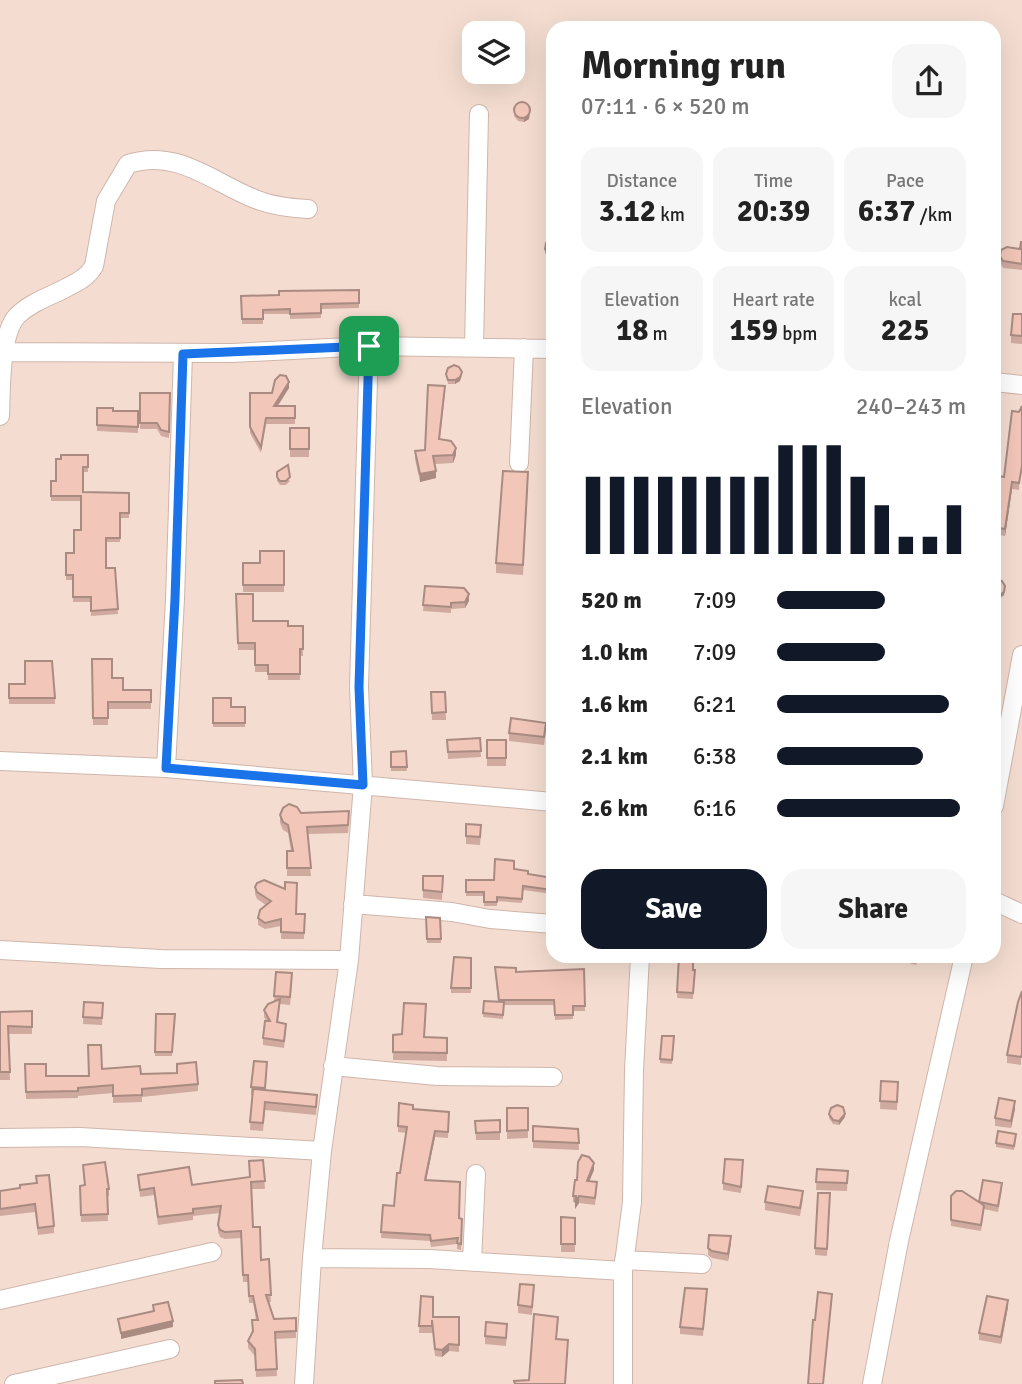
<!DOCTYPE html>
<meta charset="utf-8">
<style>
:root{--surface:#fff;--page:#f6f6f6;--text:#222;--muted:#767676;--accent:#111827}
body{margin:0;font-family:Signika,sans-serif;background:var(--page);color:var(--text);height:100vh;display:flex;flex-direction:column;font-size:26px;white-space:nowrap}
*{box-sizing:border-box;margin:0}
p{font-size:23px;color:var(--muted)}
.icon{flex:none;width:38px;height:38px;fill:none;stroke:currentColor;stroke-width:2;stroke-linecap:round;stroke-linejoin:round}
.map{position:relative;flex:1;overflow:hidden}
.sheet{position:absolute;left:546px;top:21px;width:455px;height:942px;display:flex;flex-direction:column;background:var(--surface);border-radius:21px;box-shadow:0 7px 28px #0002}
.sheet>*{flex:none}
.controls{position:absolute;left:462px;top:21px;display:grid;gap:14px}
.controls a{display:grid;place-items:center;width:63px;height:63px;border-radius:14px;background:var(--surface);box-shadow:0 7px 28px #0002;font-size:35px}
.pin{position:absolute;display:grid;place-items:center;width:60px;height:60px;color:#fff;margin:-30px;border-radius:14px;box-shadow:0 4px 10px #0006}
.round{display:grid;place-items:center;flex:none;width:74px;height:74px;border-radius:21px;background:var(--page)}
.head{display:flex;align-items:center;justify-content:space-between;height:119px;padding:0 35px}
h1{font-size:38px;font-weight:700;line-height:52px}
.figures{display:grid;grid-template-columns:repeat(3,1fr);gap:10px;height:119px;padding:7px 35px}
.figures div{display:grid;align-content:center;border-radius:18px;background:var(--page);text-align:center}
.figures b{font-size:30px;font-weight:700}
.figures small{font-size:19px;font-weight:400}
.figures p{font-size:19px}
.chart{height:196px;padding:14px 35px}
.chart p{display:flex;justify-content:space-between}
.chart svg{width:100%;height:126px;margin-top:7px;stroke:var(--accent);stroke-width:6}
.primary-button{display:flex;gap:14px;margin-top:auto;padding:14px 35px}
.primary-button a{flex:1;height:80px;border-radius:21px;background:var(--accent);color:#fff;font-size:28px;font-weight:700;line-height:80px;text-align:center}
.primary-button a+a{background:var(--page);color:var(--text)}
ul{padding:0 35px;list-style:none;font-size:23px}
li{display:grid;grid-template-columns:112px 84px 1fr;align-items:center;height:52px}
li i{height:18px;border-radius:9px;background:var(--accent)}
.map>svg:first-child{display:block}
.residential{fill:#f4ddd0;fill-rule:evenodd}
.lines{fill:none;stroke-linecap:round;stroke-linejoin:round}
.street-casing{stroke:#cfb5ab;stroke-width:20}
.street{stroke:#fff;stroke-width:18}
.wall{fill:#d0aa9f}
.shaded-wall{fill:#a98b82}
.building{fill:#f2c6b9;stroke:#a98b82;stroke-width:2}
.route-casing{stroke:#fff;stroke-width:14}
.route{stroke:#1a73e8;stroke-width:9}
</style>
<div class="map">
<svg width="1022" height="1384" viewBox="0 0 1022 1384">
<rect width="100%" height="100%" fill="#fcede2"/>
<path class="residential" d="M 0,0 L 1022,0 L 1022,1384 L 0,1384 ZM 553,28 L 994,28 L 994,956 L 553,956 ZM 474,33 L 513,33 L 513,72 L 474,72 Z"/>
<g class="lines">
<g class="street-casing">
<path id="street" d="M 474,347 L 479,114
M 0,352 L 232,353 L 369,346 L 553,349
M 994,382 L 1022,385
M 0,416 C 1,390 0,334 17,316 C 29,304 45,298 60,291 C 73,284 87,279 94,266 L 106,201 L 128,164 C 177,148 212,182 255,199 C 272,206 290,208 308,209
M 519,463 L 524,348
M 0,761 L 166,768 L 553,802
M 166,768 L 175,599 L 183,354
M 994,806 L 1022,655
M 994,901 L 1022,914
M 353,904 L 452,912 L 490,919 L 553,924
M 0,950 L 161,959 L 349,960
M 333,1066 L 437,1076 L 553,1077
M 0,1138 L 80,1137 L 322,1151
M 312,1258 L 429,1259 L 623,1271
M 624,1260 L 702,1264
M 472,1261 L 476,1174
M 0,1300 L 212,1252
M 14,1384 L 170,1349
M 304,1384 L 312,1258 L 322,1151 L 349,960 L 363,785 L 359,687 L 369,346
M 623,1384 L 623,1271 L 632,1202 L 634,1070 L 640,956
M 872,1384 L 899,1241 L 964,956"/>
</g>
<use href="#street" class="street"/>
</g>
<path class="wall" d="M 514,112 L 530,113 L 529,119 L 524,122 L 518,121 L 514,116 Z
M 553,240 L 553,260 L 548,258 L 545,253 L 545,249 Z
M 1022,242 L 1022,270 L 1003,268 L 1000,262 L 1000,256 L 1020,249 Z
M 359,290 L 359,308 L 321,309 L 321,318 L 290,319 L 290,314 L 263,314 L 263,324 L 242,324 L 241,296 L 279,295 Z
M 1022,314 L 1022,344 L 1011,343 L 1011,335 Z
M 446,374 L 462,376 L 460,381 L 455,384 L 448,384 Z
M 289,388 L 278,406 L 295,406 L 295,424 L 266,424 L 261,453 L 250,433 L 250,393 L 272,393 Z
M 140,393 L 170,393 L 169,438 L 161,436 L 157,429 L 140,429 Z
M 445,393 L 440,439 L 456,455 L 453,463 L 435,464 L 436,478 L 420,482 L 415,459 L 415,451 L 425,450 Z
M 1022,406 L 1019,490 L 1012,489 L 1005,536 L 994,534 L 994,475 L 1004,477 L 1019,412 Z
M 97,408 L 113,411 L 138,411 L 138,433 L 97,431 Z
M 290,428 L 309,428 L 309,457 L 290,457 Z
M 88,455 L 88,472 L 83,472 L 83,492 L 129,493 L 129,518 L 120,518 L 120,542 L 106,542 L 106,568 L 115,568 L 118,614 L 91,616 L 91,602 L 73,602 L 73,580 L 66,580 L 66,553 L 74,553 L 81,530 L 81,501 L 51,501 L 51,481 L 56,481 L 61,459 Z
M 277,472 L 290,481 L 286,485 L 280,485 L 277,481 Z
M 528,483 L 523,575 L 496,573 L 496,563 Z
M 284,551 L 284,592 L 243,592 L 243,563 L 260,563 Z
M 994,580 L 1005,590 L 1004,595 L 999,599 L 994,598 Z
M 425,586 L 469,601 L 465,608 L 451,609 L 451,613 L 423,611 Z
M 236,594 L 253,621 L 288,626 L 303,626 L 303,656 L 300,656 L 300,680 L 268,680 L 268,672 L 255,672 L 255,650 L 238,650 Z
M 553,640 L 553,658 L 550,654 L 550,647 Z
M 92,659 L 123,690 L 151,690 L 151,709 L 108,709 L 108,725 L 93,725 Z
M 9,684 L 55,698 L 55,704 L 9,704 Z
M 431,692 L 445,692 L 446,720 L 432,720 Z
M 213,698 L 231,707 L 245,707 L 245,727 L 213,727 Z
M 546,730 L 544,745 L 509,741 L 509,733 Z
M 480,738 L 481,757 L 448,759 L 447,740 Z
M 487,740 L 506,740 L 506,766 L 487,766 Z
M 406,751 L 407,771 L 391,771 L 391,752 Z
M 301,813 L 349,818 L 348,833 L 307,834 L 311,876 L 287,876 L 287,851 L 291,851 L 288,833 L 283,830 L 280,823 L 280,815 Z
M 466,824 L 481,833 L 480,845 L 466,844 Z
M 514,869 L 528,874 L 553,878 L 553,906 L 551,906 L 552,894 L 523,890 L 522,903 L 497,901 L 497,906 L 484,906 L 484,896 L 466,896 L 466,880 L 494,880 Z
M 423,876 L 443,876 L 442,900 L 423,898 Z
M 255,887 L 296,914 L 305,914 L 304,939 L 281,939 L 281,926 L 265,929 L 258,925 L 258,918 L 266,905 L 257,899 L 255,894 Z
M 426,917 L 440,918 L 441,943 L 427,943 Z
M 679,956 L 693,970 L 695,976 L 693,999 L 677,998 Z
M 889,956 L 919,956 L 916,965 L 889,957 Z
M 935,956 L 951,956 L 949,960 Z
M 471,958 L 471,993 L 451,993 L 451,988 Z
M 584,969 L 585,1011 L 573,1011 L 573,1019 L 555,1020 L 554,1005 L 504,1005 L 503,1019 L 483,1017 L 484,1001 L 498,1002 L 495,972 Z
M 276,972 L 292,981 L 290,1005 L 280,1004 L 278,1022 L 286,1030 L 284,1048 L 263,1045 L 263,1038 L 266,1021 L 264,1017 L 264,1010 L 274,1002 Z
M 1022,991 L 1021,1065 L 1007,1063 L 1007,1055 Z
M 84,1002 L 103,1003 L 102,1025 L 83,1024 Z
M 32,1011 L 32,1034 L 8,1034 L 10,1080 L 0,1080 L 0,1012 Z
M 156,1014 L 175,1014 L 172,1056 L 155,1056 Z
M 393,1035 L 447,1038 L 447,1061 L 393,1060 Z
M 662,1036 L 674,1036 L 672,1064 L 660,1063 Z
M 25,1064 L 46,1076 L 89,1076 L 102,1069 L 141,1074 L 177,1073 L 177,1064 L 198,1084 L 198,1091 L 142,1097 L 142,1102 L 113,1103 L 113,1093 L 78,1096 L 78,1098 L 26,1099 Z
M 267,1070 L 265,1090 L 317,1103 L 316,1115 L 265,1110 L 263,1131 L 250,1130 L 252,1095 L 251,1095 L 251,1087 Z
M 881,1081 L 898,1082 L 897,1110 L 880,1109 Z
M 399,1103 L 413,1109 L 449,1118 L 448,1138 L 435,1137 L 426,1180 L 459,1218 L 462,1219 L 461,1250 L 457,1249 L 457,1244 L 431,1247 L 430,1241 L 381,1238 L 383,1205 L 394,1206 L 406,1133 L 398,1132 Z
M 507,1108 L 528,1108 L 528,1138 L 507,1139 Z
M 1015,1109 L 1011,1128 L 995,1126 L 995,1118 Z
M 829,1114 L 845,1117 L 839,1125 L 833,1124 L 829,1118 Z
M 500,1120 L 500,1140 L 476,1140 L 475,1121 Z
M 533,1126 L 578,1129 L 579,1150 L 533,1148 Z
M 1016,1138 L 1014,1150 L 996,1147 L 996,1143 Z
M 263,1160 L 265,1189 L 252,1189 L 253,1227 L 261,1260 L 269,1259 L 271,1302 L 268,1302 L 274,1319 L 296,1318 L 296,1338 L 275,1339 L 277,1376 L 256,1377 L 255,1356 L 248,1348 L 248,1341 L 253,1332 L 256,1320 L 253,1303 L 249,1303 L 248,1282 L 243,1282 L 241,1238 L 225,1239 L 220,1237 L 218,1232 L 218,1225 L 220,1213 L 193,1216 L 193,1220 L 158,1225 L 154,1195 L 140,1197 L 138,1175 L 192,1185 L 249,1177 Z
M 743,1160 L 741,1193 L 723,1190 L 723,1183 Z
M 83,1165 L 109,1189 L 109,1196 L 107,1197 L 108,1221 L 81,1222 L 80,1186 L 84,1185 Z
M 817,1169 L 848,1171 L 847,1191 L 816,1190 Z
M 594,1170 L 589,1181 L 597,1188 L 595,1205 L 579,1203 L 575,1209 L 575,1203 L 573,1202 L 573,1196 L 577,1180 Z
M 36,1176 L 54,1226 L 54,1233 L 38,1235 L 35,1212 L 0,1216 L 0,1191 L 20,1188 L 36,1183 Z
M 1002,1189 L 998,1212 L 984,1209 L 981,1231 L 951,1226 L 951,1196 L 979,1202 Z
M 830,1193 L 827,1256 L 815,1255 L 815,1248 Z
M 803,1199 L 800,1216 L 765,1210 L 765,1202 Z
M 561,1217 L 575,1218 L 575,1252 L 561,1252 Z
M 731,1243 L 728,1261 L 712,1258 L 708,1255 L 708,1248 Z
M 534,1293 L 532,1315 L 518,1313 L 518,1305 Z
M 421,1296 L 433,1317 L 459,1317 L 459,1352 L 449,1351 L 442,1357 L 435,1356 L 432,1327 L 432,1333 L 419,1333 Z
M 707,1297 L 703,1336 L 680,1334 L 680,1327 Z
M 1008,1307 L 1001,1344 L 979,1340 L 979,1333 Z
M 507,1332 L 506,1346 L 485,1344 L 485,1336 Z"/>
<path class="shaded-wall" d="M 530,110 L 529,119 L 524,122 L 524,118 Z
M 462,372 L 460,381 L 455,384 L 455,380 Z
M 289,382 L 289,388 L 274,411 L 274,406 Z
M 456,448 L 456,455 L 453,463 L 453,455 Z
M 436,471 L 436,478 L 420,482 L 420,474 Z
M 1012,482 L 1012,489 L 1005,536 L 1005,529 Z
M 1005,586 L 1004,595 L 999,599 L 999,595 Z
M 469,594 L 469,601 L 465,608 L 465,602 Z
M 1015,1101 L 1015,1109 L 1011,1128 L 1011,1121 Z
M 845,1114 L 845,1117 L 839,1125 L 839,1121 Z
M 435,1131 L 435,1137 L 425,1186 L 425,1180 Z
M 594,1163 L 594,1170 L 587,1187 L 587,1181 Z
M 579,1196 L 579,1203 L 575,1209 L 575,1202 Z
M 731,1236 L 731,1243 L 728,1261 L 728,1254 Z
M 1008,1300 L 1008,1307 L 1001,1344 L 1001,1337 Z
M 173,1321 L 173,1327 L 121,1339 L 121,1333 Z
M 449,1344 L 449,1351 L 442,1357 L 442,1350 Z"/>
<path class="building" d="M514 110a8 8 0 1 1 16 0a8 8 0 1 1-16 0Z
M 552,240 L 553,240 L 553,256 L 548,254 L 545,249 L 546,243 Z
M 1021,242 L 1022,242 L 1022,264 L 1003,261 L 1000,256 L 1001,250 L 1007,247 L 1020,249 Z
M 359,290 L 359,303 L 321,304 L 321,313 L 290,314 L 290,309 L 263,310 L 263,319 L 242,319 L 241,296 L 279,295 L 279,291 Z
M 1013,314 L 1022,314 L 1022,336 L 1011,335 Z
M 454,365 L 459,367 L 462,372 L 460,377 L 455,380 L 448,380 L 446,374 L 448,368 Z
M 280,375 L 286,376 L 289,382 L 274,406 L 295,406 L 295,418 L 266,418 L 261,447 L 250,427 L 250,393 L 272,393 L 275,380 Z
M 428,385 L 445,386 L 439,439 L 451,441 L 456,448 L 453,455 L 433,456 L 436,471 L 420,474 L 415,451 L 425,450 Z
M 140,393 L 170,393 L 169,432 L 161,430 L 157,423 L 140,423 Z
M 1022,406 L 1022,466 L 1019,483 L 1012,482 L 1005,529 L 994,527 L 994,475 L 1004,477 L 1012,411 L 1019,412 Z
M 97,408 L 113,408 L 113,411 L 138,411 L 138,427 L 97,425 Z
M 290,428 L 309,428 L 309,449 L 290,449 Z
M 61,455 L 88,455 L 88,467 L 83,467 L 83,492 L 129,493 L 129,513 L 120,513 L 120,538 L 106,538 L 106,568 L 115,568 L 118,609 L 91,611 L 91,597 L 73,597 L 73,575 L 66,575 L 66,553 L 74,553 L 74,530 L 81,530 L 81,496 L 51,496 L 51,481 L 56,481 L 56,459 L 61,459 Z
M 288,465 L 290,477 L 286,481 L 280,481 L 277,477 L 277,472 Z
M 503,471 L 528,472 L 523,565 L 496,563 Z
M 260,551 L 284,551 L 284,585 L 243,585 L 243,563 L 260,563 Z
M 997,579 L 1002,581 L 1005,586 L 1004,592 L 999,595 L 994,594 L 994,580 Z
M 425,586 L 464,588 L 469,594 L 465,602 L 451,603 L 451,607 L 423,605 Z
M 236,594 L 253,594 L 253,621 L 288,621 L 288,626 L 303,626 L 303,649 L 300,649 L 300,674 L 268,674 L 268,665 L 255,665 L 255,643 L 238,643 Z
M 553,640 L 553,651 L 550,647 L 552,641 Z
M 92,659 L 112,659 L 112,678 L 123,678 L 123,690 L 151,690 L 151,702 L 108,702 L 108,718 L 93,718 Z
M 25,661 L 52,661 L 55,698 L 9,698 L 9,684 L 25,684 Z
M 431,692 L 445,692 L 446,712 L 432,713 Z
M 213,698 L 231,698 L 231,707 L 245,707 L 245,723 L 213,723 Z
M 511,718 L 546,723 L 544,737 L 509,733 Z
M 480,738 L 481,751 L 448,752 L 447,740 Z
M 487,740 L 506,740 L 506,758 L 487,758 Z
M 406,751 L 407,767 L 391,767 L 391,752 Z
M 289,804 L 297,807 L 301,813 L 349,811 L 348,825 L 307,827 L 311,868 L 287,868 L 287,851 L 293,851 L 288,825 L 283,822 L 280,815 L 283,808 Z
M 466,824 L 481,825 L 480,837 L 466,836 Z
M 495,859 L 514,861 L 514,869 L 528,871 L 528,874 L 553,878 L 553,902 L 551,902 L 553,890 L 523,886 L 522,899 L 497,897 L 497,902 L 484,902 L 484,892 L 466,892 L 466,880 L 494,880 Z
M 423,876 L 443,876 L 442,892 L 423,890 Z
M 264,880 L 285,889 L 285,882 L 297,883 L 296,914 L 305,914 L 304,933 L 281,932 L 281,919 L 265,923 L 258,918 L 260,910 L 271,901 L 257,892 L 255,887 L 257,883 Z
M 426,917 L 440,918 L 441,939 L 427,939 Z
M 679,956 L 693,956 L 693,970 L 695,970 L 693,993 L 677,992 Z
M 454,957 L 471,958 L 471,988 L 451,988 Z
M 495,967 L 516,968 L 516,972 L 584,969 L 585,1006 L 573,1006 L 573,1015 L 555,1015 L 554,1000 L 499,1000 Z
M 276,972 L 292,973 L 290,997 L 274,996 Z
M 1022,991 L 1022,1054 L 1021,1057 L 1007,1055 L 1018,1002 Z
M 280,999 L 277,1022 L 286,1024 L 284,1041 L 263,1038 L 265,1021 L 270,1021 L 264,1010 L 268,1004 Z
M 484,1001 L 504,1002 L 503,1015 L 483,1013 Z
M 84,1002 L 103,1003 L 102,1018 L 83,1017 Z
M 404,1003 L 426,1004 L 424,1037 L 447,1038 L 447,1053 L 393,1052 L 393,1035 L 402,1034 Z
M 32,1011 L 32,1027 L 8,1026 L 10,1072 L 0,1072 L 0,1012 Z
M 156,1014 L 175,1014 L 172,1052 L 155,1052 Z
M 662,1036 L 674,1036 L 672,1060 L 660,1059 Z
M 88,1045 L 101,1045 L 102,1069 L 140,1066 L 141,1074 L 177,1073 L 177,1064 L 196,1062 L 198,1084 L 142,1089 L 142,1095 L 113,1096 L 113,1085 L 78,1088 L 78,1091 L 26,1092 L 25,1064 L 46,1064 L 46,1076 L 89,1076 Z
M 254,1061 L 267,1062 L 265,1088 L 251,1087 Z
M 881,1081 L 898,1082 L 897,1102 L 880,1101 Z
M 253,1089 L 317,1095 L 316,1107 L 265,1102 L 263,1123 L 250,1122 Z
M 999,1098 L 1015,1101 L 1011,1121 L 995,1118 Z
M 399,1103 L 413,1105 L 413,1109 L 449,1112 L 448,1132 L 435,1131 L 425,1180 L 460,1182 L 459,1218 L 462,1219 L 461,1244 L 457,1243 L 458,1238 L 431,1241 L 430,1235 L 381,1232 L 383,1205 L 394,1206 L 397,1173 L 400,1173 L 407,1127 L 398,1126 Z
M 837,1105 L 843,1107 L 845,1114 L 839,1121 L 833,1120 L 829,1114 L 831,1108 Z
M 507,1108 L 528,1108 L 528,1130 L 507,1131 Z
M 500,1120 L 500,1132 L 476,1133 L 475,1121 Z
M 533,1126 L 578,1129 L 579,1143 L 533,1141 Z
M 998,1131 L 1016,1134 L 1014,1146 L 996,1143 Z
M 582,1155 L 589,1157 L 594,1163 L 587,1181 L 597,1182 L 595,1198 L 579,1196 L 575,1202 L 576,1196 L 573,1196 L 575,1180 L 577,1180 L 578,1162 Z
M 725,1159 L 743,1160 L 741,1187 L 723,1183 Z
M 263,1160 L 265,1181 L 251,1182 L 253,1227 L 260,1227 L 261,1260 L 269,1259 L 271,1295 L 266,1295 L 274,1319 L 296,1318 L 296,1331 L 275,1332 L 277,1369 L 256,1370 L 255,1349 L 248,1341 L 253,1331 L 252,1320 L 258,1320 L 253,1296 L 249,1296 L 248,1275 L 243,1275 L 241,1231 L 225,1232 L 220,1230 L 218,1225 L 221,1206 L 193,1209 L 193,1213 L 158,1217 L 154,1188 L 140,1190 L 138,1175 L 189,1167 L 192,1185 L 250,1177 L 249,1161 Z
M 105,1162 L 109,1189 L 107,1189 L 108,1214 L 81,1215 L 80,1186 L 85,1185 L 83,1165 Z
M 817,1169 L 848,1171 L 847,1183 L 816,1182 Z
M 49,1175 L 54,1226 L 38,1228 L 35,1204 L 0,1209 L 0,1191 L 20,1188 L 20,1185 L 37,1183 L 36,1176 Z
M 983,1180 L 1002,1183 L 998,1206 L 980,1202 L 984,1206 L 981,1225 L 951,1220 L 951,1196 L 956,1191 L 962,1191 L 979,1202 Z
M 768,1186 L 803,1191 L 800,1208 L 765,1202 Z
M 818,1193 L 830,1193 L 827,1249 L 815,1248 Z
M 561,1217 L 575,1218 L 575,1244 L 561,1244 Z
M 709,1235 L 731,1236 L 728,1254 L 712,1251 L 708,1248 Z
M 520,1284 L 534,1285 L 532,1307 L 518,1305 Z
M 685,1288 L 707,1289 L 703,1329 L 680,1327 Z
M 818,1292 L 832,1294 L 823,1384 L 808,1384 L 813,1320 L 815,1320 Z
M 421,1296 L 433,1297 L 433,1317 L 459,1317 L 459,1345 L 449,1344 L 442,1350 L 435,1349 L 432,1320 L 432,1326 L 419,1326 Z
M 987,1296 L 1008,1300 L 1001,1337 L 979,1333 Z
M 168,1302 L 173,1321 L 121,1333 L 118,1319 L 154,1311 L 153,1305 Z
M 534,1314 L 558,1317 L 556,1339 L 568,1340 L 565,1384 L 515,1384 L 514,1381 L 529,1380 Z
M 486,1322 L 507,1324 L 506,1338 L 485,1336 Z
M 242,1380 L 243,1384 L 215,1384 L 215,1381 Z"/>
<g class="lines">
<g class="route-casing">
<path id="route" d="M 369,346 L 359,687 L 363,785 L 166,768 L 175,599 L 183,354 Z"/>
</g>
<use href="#route" class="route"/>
</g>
</svg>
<div class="controls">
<a><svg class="icon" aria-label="layers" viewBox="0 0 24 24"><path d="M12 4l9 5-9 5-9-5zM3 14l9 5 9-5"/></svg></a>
</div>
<div class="pin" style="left:369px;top:346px;background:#1e9e55"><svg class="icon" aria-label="arrive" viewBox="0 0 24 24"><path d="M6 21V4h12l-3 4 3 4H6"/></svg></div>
<section class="sheet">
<div class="head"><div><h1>Morning run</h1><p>07:11 · 6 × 520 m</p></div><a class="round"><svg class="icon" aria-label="share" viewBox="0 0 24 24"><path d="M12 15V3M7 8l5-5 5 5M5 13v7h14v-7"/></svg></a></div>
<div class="figures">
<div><p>Distance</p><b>3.12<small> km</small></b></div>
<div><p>Time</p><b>20:39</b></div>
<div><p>Pace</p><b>6:37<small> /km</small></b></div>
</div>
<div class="figures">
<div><p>Elevation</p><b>18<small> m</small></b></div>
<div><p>Heart rate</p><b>159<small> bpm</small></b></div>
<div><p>kcal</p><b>225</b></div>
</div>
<div class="chart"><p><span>Elevation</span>240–243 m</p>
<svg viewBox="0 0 160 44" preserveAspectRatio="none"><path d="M5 44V17M15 44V17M25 44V17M35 44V17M45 44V17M55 44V17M65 44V17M75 44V17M85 44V6M95 44V6M105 44V6M115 44V17M125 44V27M135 44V38M145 44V38M155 44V27"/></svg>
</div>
<ul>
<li><b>520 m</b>7:09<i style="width:57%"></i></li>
<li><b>1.0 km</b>7:09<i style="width:57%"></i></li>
<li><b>1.6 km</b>6:21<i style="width:91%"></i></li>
<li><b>2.1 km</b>6:38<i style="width:77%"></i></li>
<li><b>2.6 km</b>6:16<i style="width:97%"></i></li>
</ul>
<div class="primary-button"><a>Save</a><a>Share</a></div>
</section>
</div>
